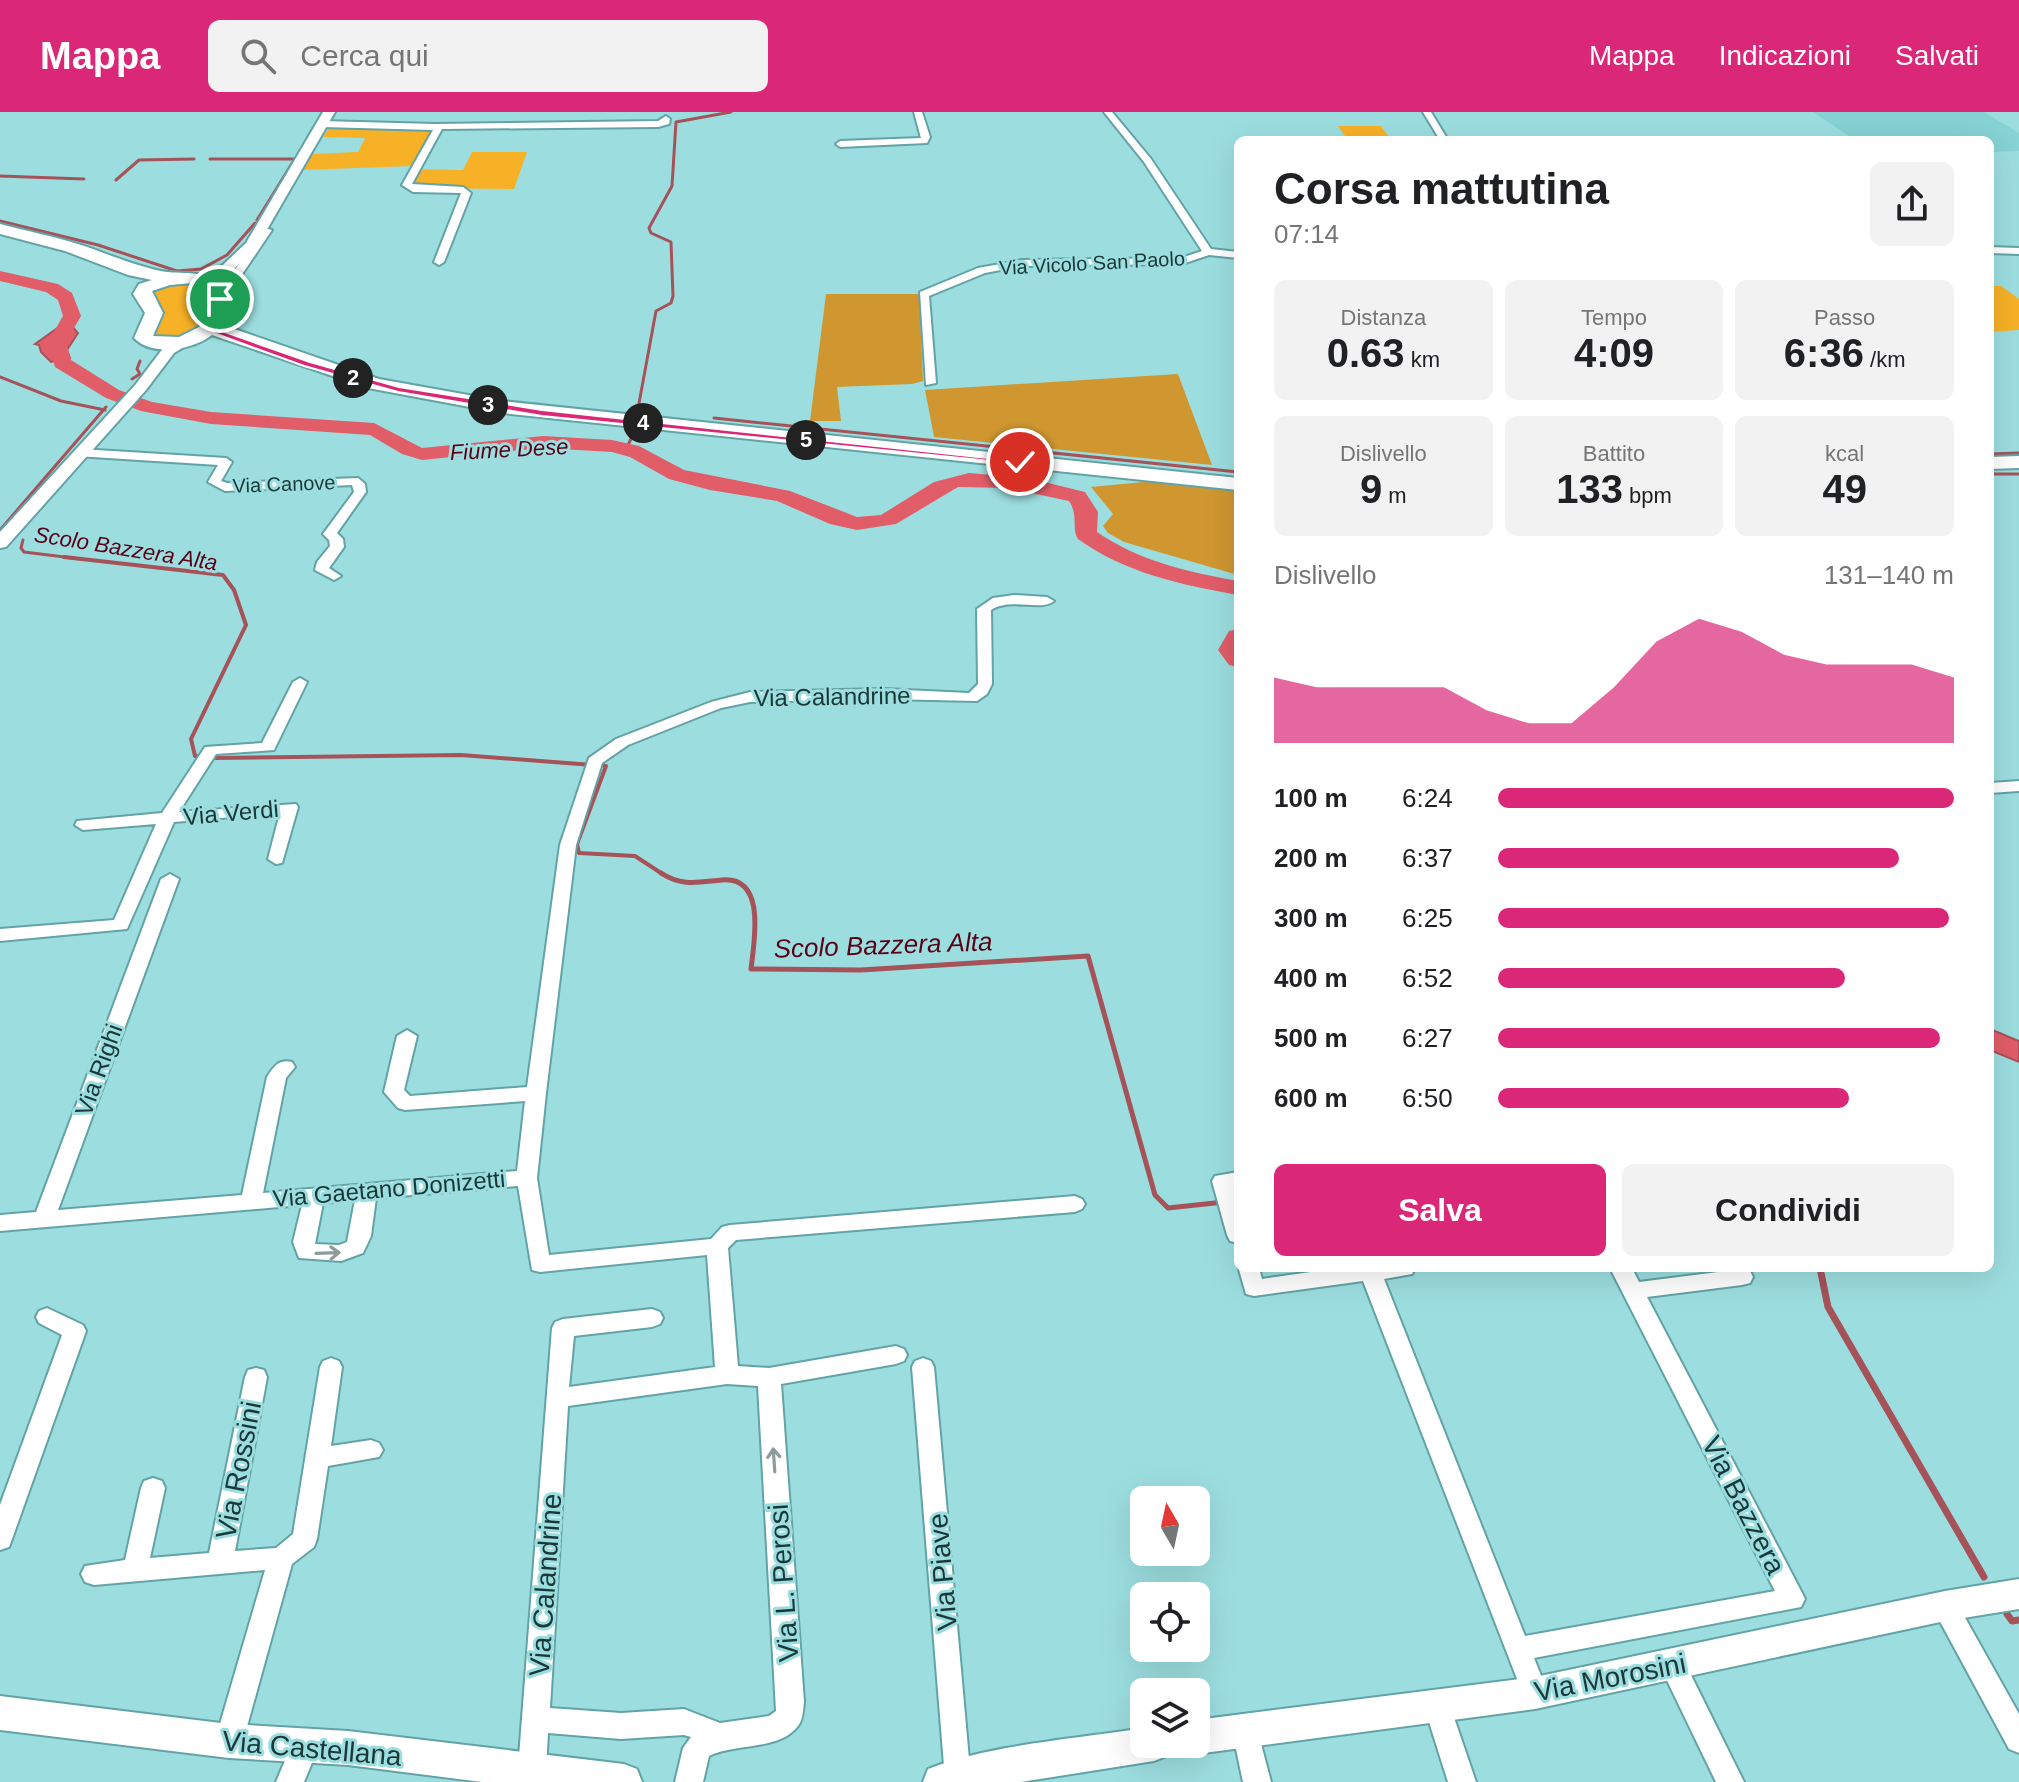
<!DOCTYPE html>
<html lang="it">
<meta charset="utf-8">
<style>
:root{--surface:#fff;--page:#f2f2f2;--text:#202124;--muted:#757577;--accent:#db2777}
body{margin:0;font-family:Helvetica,sans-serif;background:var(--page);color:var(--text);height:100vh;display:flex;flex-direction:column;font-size:30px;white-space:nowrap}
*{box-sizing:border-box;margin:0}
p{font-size:26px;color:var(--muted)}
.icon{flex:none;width:44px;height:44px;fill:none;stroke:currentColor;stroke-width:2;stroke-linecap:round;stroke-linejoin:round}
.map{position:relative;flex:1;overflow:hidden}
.panel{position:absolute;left:1234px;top:24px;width:760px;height:1136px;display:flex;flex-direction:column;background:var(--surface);border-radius:12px;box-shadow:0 8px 32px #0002}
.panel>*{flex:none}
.needle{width:52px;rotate:351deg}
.fabs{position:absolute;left:1130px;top:1374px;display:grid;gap:16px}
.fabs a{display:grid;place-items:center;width:80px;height:80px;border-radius:12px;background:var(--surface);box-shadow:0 8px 32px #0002;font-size:40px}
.pin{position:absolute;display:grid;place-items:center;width:68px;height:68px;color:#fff;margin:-34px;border:4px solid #fff;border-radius:50%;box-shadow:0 2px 8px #0007}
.km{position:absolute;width:40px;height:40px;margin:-20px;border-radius:50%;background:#222;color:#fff;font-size:22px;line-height:40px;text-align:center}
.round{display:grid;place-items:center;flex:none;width:84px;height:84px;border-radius:12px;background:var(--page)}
.headline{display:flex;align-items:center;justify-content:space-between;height:136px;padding:0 40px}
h1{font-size:44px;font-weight:700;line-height:60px}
.metrics{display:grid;grid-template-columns:repeat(3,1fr);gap:12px;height:136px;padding:8px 40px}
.metrics div{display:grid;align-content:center;border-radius:12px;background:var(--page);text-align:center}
.metrics b{font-size:40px;font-weight:700}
.metrics small{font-size:22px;font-weight:400}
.metrics p{font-size:22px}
.chart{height:224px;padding:16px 40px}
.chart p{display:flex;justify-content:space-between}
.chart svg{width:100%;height:144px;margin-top:8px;fill:var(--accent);opacity:.7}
.primary-button{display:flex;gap:16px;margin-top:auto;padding:16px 40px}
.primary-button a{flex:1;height:92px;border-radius:12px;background:var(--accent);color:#fff;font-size:32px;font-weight:700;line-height:92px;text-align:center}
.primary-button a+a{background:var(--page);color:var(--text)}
ul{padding:0 40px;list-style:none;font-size:26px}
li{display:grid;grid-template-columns:128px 96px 1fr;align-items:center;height:60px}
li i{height:20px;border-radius:10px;background:var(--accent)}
header{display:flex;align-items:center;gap:48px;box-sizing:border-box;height:112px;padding:0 40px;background:var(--accent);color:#fff}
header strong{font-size:38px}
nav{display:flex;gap:44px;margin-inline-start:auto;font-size:28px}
.search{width:560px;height:72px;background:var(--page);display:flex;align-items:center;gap:20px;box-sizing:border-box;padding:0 28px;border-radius:12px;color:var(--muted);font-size:30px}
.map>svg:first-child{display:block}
.built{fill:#86d2d4}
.green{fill:#f7b126}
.forest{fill:#d09731}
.water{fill:#e15d68;stroke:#a65259;stroke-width:2}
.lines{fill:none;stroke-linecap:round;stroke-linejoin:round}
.stream-far3{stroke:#a65259;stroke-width:3}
.stream-far2{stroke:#a65259;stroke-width:4}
.stream-far1{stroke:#a65259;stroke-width:5}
.stream{stroke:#a65259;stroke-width:7}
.river{fill:#e15d68;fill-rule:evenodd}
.minor-casing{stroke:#63a3a5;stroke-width:4}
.tertiary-casing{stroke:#63a3a5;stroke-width:4}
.primary-casing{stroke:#63a3a5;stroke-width:4}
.minor{fill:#fff;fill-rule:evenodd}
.tertiary{fill:#fff;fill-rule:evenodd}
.primary{fill:#fff;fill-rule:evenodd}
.oneway{stroke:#8d9b9b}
.route{fill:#db2777;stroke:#fff;stroke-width:2}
.labels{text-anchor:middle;stroke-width:6;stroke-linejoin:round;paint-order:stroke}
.far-street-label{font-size:20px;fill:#1b3737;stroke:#9cdee0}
.far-water-label{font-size:22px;font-style:italic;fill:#590215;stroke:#9cdee0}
.street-label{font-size:24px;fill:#1b3737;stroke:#9cdee0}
.water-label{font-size:26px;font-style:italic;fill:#590215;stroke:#9cdee0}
.near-street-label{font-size:28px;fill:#1b3737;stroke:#9cdee0}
</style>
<header>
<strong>Mappa</strong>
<div class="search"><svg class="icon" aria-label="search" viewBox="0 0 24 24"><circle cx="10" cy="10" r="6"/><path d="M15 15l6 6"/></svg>Cerca qui</div>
<nav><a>Mappa</a><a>Indicazioni</a><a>Salvati</a></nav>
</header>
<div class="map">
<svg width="2019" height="1670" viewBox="0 0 2019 1670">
<rect width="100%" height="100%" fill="#9cdee0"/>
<path class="built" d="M 1813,0 L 1984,0 L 2019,21 L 2019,39 L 1990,40 L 1990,28 L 1855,28 Z"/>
<path class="green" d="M 330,14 L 432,17 L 413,54 L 302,58 L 311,42 L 358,40 L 365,26 L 323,25 Z
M 1338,14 L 1381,14 L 1391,28 L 1348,28 Z
M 472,40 L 527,40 L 514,77 L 408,76 L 415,57 L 463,58 Z
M 185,169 L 203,174 L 191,200 L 202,215 L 181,227 L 154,225 L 151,223 L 162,199 L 151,178 Z
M 1990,174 L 2001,174 L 2019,187 L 2019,218 L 1990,220 Z"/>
<path class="forest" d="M 826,182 L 919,182 L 923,269 L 912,272 L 837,275 L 841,309 L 810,309 Z
M 1178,262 L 1212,353 L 934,325 L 925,278 Z
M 1154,369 L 1238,377 L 1238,463 L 1124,430 L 1108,421 L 1103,414 L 1113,402 L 1091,375 Z"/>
<path class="water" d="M 73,209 L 71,213 L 78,221 L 67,238 L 70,246 L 51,250 L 41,240 L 39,233 L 35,232 L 66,210 Z
M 1990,917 L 2019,929 L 2019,950 L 1990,938 Z"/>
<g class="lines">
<path class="stream-far3" d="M 210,47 L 295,47
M 0,64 L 84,67
M 116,68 L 139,48 L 194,47
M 257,108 L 293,50
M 0,109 L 98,133 L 177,159 L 201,157 L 227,143 L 255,111
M 0,265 L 61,289 L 105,298
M 132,267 L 140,262 L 137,257 L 140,249
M 637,302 L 656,199 L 671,191 L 673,184 L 671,130 L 651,121 L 649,116 L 672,74 L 676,10 L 731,0
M 714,306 L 1238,360
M 626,337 L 633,323
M 1990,342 L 2019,341
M 1990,362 L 2019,362
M 0,418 L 106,295
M 23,428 L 21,436 L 24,440 L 81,447"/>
<path class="stream-far2" d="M 64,445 L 223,463 L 234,478 L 246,513 L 191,627 L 195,644 L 201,645
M 216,646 L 461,643 L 606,654 L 577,732 L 579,741 L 635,744 L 664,763"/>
<path class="stream-far1" d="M 661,761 C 682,775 699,770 722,768 C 767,764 754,830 751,857 L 861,858 L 1088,844 L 1155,1083 L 1168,1096 L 1224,1090
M 1820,1156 L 1821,1163"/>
<path class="stream" d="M 1821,1161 L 1828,1195 L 1984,1465
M 2007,1502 L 2012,1509 L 2019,1508"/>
<path class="river" d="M 0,159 L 58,172 L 72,181 L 81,204 L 66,230 L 71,248 L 119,278 L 152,290 L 211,300 L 374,311 L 422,336 L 543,324 L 612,328 L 639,334 L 684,358 L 790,379 L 857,405 L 881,403 L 934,370 L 969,361 L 1028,366 L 1085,380 L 1098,400 L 1097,420 C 1139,449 1188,460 1238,469 L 1238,483 C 1182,473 1125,461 1078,427 C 1071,416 1079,404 1069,389 L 1008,376 L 958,375 L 896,412 L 857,418 L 830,412 L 777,389 L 710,378 L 669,367 L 630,345 L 612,340 L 543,336 L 422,348 L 402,342 L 370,323 L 211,312 L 141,299 L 106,286 L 55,255 L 48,230 L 63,204 L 58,188 L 46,180 L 0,169 Z
M 1238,517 L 1238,555 L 1229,553 L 1218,538 L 1229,519 Z"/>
<g class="minor-casing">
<path id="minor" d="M 914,0 L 922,0 L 930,25 L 927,31 L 840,35 L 836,32 L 840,29 L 921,26 Z
M 1104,0 L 1112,0 L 1151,47 L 1211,137 L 1238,140 L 1238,146 L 1209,143 L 1182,152 L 1022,154 L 985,161 L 929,184 L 936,271 L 926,273 L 920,180 L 978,156 L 1022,148 L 1181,146 L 1202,139 L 1144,50 Z
M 1423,0 L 1431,0 L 1448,28 L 1440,28 Z
M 666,4 L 670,7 L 669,12 L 658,15 L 442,17 L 412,72 L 463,75 L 471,81 L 444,150 L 439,153 L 434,150 L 461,81 L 413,80 L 402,73 L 433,18 L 322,15 L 318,12 L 322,9 L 435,12 L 658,9 Z
M 264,116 L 272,118 L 224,189 L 217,196 L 195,198 L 195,194 L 210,191 L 216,185 Z
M 1990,135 L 2019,136 L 2019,142 L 1990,141 Z
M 80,337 L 226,346 L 232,350 L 221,369 L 227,371 L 358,366 L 365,372 L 366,380 L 337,421 L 343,427 L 344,435 L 329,456 L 341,464 L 334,468 L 315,458 L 317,450 L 330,434 L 329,428 L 323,422 L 354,380 L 352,373 L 225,379 L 208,370 L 218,353 L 76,344 L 76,338 Z
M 1014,483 L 1047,485 L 1054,489 C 1039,500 1012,485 991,498 L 992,572 L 987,582 L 977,589 L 884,587 L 750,590 L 721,596 L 628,633 L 602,651 L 576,733 L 546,981 L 537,1066 L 549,1143 L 711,1127 L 722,1115 L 730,1113 L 1075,1084 L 1082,1087 L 1085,1092 L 1082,1097 L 1075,1100 L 736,1128 L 728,1136 L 738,1254 L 769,1256 L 896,1234 L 904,1237 L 907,1243 L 904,1249 L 896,1252 L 781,1272 L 804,1590 C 803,1598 803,1608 798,1614 C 779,1639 734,1631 709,1644 L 703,1670 L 675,1670 L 683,1636 L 691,1625 L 684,1623 L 621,1627 L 548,1621 L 546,1658 L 542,1667 L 535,1670 L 522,1667 L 518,1658 L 552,1216 L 555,1210 L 563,1207 L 652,1197 L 660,1200 L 663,1206 L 660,1212 L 652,1215 L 574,1224 L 569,1275 L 715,1255 L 707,1143 L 540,1160 L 532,1158 L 518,1074 L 376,1086 L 371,1124 L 363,1141 L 341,1149 L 299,1146 L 293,1130 L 302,1093 L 0,1119 L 0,1103 L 36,1100 L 161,767 L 170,762 L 179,767 L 58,1098 L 242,1083 L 267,965 C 274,954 279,947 292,950 L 295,955 L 286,966 L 263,1081 L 517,1059 L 525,989 L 405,998 L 398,996 L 384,980 L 397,924 L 407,918 L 417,924 L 404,978 L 410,984 L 527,975 L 560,733 L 589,646 L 616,627 L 711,590 L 750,580 L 884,577 L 969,581 L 978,572 L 977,497 L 993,486 ZM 355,1088 L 347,1130 L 339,1133 L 315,1132 L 323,1091 ZM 727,1272 L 758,1274 L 776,1599 L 769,1604 L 720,1611 L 684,1597 L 621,1601 L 550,1596 L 568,1294 Z
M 300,566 L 307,570 L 274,638 L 216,642 L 179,700 L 296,692 L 298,695 L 282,751 L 276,752 L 268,747 L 280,701 L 174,710 L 127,817 L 0,829 L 0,817 L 114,808 L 156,712 L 83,718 L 75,713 L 77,709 L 162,701 L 205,635 L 262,631 L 293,570 Z
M 2019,669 L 2019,679 L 1990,681 L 1990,671 Z
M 1238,1060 L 1238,1074 L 1234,1075 L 1238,1088 L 1238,1131 L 1230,1129 L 1227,1123 L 1212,1069 L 1215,1064 Z
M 1238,1154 L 1259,1156 L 1262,1167 L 1339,1156 L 1415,1156 L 1412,1162 L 1384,1167 L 1525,1524 L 1775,1479 L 1610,1156 L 1632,1156 L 1639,1170 L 1742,1157 L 1750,1159 L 1753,1165 L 1750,1171 L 1742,1173 L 1647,1185 L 1801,1479 L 1805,1487 L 1801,1495 L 1534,1546 L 1548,1581 L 1544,1590 L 1535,1593 L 1526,1590 L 1363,1169 L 1254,1184 L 1246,1182 Z
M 47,1196 L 83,1213 L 86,1219 L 12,1427 L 9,1435 L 0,1438 L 0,1393 L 62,1223 L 39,1211 L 36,1205 L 39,1199 Z
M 331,1246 L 339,1249 L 342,1255 L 331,1334 L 371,1328 L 379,1331 L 383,1338 L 379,1345 L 328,1354 L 317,1427 L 314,1435 L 292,1452 L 243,1629 L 239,1638 L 229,1642 L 219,1638 L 215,1629 L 265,1458 L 94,1473 L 85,1470 L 81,1462 L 85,1454 L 125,1448 L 141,1376 L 144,1369 L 153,1366 L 162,1369 L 165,1376 L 150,1446 L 209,1441 L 245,1265 L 248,1258 L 256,1256 L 264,1258 L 267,1265 L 235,1439 L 276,1436 L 293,1422 L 320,1255 L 323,1249 Z
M 923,1246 L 931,1249 L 934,1255 L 971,1670 L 947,1670 L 945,1666 L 912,1255 L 915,1249 Z
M 1945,1483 L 1954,1486 L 2019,1602 L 2019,1641 L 2009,1637 L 1936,1502 L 1932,1494 L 1936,1486 Z
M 1673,1542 L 1682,1545 L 1744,1670 L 1716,1670 L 1660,1554 L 1664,1545 Z
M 1437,1582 L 1446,1585 L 1450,1594 L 1476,1670 L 1448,1670 L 1424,1594 L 1428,1585 Z
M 1245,1605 L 1255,1609 L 1271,1670 L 1243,1670 L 1232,1618 L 1235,1609 Z
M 305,1621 L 315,1625 L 319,1634 L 304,1670 L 276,1670 L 295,1625 Z"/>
</g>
<g class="tertiary-casing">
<path id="tertiary" d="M 323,0 L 335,0 L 258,133 L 216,175 L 206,175 L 206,169 L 246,131 Z
M 184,225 L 189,226 L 189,232 L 174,241 L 146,278 L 6,435 L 0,436 L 0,420 L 136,272 L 164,235 Z
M 2019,1467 L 2019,1497 L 1945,1509 L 1535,1597 L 1196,1642 L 1183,1637 L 1181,1632 L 1196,1632 L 1196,1608 L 1535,1565 L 1945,1479 Z
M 0,1584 L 229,1612 L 348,1619 L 624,1652 L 637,1657 L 642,1670 L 482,1670 L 348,1653 L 229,1646 L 0,1618 Z
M 1144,1616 L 1144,1632 L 1172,1632 L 1167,1644 L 1154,1649 L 1021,1670 L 923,1670 L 928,1657 C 991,1632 1077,1627 1144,1616 Z"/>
</g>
<g class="primary-casing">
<path id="primary" d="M 0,112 C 26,119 53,124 78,132 C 106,141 132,153 161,159 C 180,163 205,157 220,172 L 208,196 L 217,211 L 379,267 L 502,289 L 1238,366 L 1238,378 L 502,301 L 368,276 L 212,223 C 193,238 152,245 134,226 L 145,201 L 133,182 L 139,172 L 152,168 L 128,163 L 65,139 L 0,122 ZM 193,171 L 201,174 L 190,196 L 201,214 L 179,225 L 153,224 L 163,201 L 152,179 L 170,173 Z
M 2019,344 L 2019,356 L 1990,357 L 1990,345 Z"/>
</g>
<use href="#minor" class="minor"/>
<use href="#tertiary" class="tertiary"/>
<use href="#primary" class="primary"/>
</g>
<defs><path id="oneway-shaft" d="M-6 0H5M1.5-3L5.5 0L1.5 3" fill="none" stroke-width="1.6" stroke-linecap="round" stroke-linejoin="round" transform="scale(2)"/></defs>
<g class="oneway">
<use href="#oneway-shaft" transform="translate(328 1141) rotate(-2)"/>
<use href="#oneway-shaft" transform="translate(774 1348) rotate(-94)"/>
</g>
<path class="route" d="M 218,185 L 224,187 L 216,196 L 204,198 L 216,217 L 310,250 L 399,275 L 542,298 L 1024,350 L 1020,352 L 542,304 L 398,280 L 304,254 L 211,220 L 195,196 L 211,192 Z"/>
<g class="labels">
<g class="far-street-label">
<text transform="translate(1092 151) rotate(-3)" y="7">Via Vicolo San Paolo</text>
<text transform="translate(284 372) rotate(-2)" y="7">Via Canove</text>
</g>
<g class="far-water-label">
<text transform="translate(509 337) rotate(-3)" y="8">Fiume Dese</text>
<text transform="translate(126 436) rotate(9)" y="8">Scolo Bazzera Alta</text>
</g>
<g class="street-label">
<text transform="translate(832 585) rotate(-1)" y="8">Via Calandrine</text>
<text transform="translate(231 701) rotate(-5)" y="8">Via Verdi</text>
<text transform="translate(99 958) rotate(-70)" y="8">Via Righi</text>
<text transform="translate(389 1077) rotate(-5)" y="8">Via Gaetano Donizetti</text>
</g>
<g class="water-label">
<text transform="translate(883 833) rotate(-2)" y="9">Scolo Bazzera Alta</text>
</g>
<g class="near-street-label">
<text transform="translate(238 1358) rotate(-79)" y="10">Via Rossini</text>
<text transform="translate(1744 1393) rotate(63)" y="10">Via Bazzera</text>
<text transform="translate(942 1460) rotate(-95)" y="10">Via Piave</text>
<text transform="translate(783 1471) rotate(-94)" y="10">Via L. Perosi</text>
<text transform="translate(545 1473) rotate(-86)" y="10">Via Calandrine</text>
<text transform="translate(1610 1565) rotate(-11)" y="10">Via Morosini</text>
<text transform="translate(312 1636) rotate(5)" y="10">Via Castellana</text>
</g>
</g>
</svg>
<div class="fabs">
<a><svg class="needle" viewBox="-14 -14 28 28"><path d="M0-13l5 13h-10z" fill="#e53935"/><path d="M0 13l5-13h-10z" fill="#757577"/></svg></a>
<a><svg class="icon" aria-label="locate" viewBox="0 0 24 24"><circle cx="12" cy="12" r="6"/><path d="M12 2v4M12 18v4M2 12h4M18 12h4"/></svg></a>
<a><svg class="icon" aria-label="layers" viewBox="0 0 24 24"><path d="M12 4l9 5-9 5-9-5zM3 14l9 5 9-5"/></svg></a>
</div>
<div class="pin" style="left:220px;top:187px;background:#1e9e55"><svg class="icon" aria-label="arrive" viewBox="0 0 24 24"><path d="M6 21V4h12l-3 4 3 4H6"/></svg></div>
<div class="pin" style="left:1020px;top:350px;background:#d93025"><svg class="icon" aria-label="check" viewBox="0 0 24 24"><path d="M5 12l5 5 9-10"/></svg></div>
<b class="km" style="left:353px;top:266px">2</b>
<b class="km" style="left:488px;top:293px">3</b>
<b class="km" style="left:643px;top:311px">4</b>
<b class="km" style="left:806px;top:328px">5</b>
<section class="panel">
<div class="headline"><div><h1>Corsa mattutina</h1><p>07:14</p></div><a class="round"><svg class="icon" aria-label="share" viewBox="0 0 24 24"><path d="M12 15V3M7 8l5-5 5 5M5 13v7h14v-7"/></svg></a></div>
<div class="metrics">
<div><p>Distanza</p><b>0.63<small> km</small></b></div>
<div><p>Tempo</p><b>4:09</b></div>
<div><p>Passo</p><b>6:36<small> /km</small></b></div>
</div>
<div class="metrics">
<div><p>Dislivello</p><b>9<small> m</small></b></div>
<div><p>Battito</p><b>133<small> bpm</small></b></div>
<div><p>kcal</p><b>49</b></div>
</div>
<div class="chart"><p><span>Dislivello</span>131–140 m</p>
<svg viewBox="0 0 160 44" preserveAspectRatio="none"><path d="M0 44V24L10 27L20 27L30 27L40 27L50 34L60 38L70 38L80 27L90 13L100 6L110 10L120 17L130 20L140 20L150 20L160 24V44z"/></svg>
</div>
<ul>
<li><b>100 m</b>6:24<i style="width:100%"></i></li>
<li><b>200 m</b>6:37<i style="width:88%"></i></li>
<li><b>300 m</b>6:25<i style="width:99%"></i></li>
<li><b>400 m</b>6:52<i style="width:76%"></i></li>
<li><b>500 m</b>6:27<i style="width:97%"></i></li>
<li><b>600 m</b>6:50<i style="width:77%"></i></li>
</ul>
<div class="primary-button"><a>Salva</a><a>Condividi</a></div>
</section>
</div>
